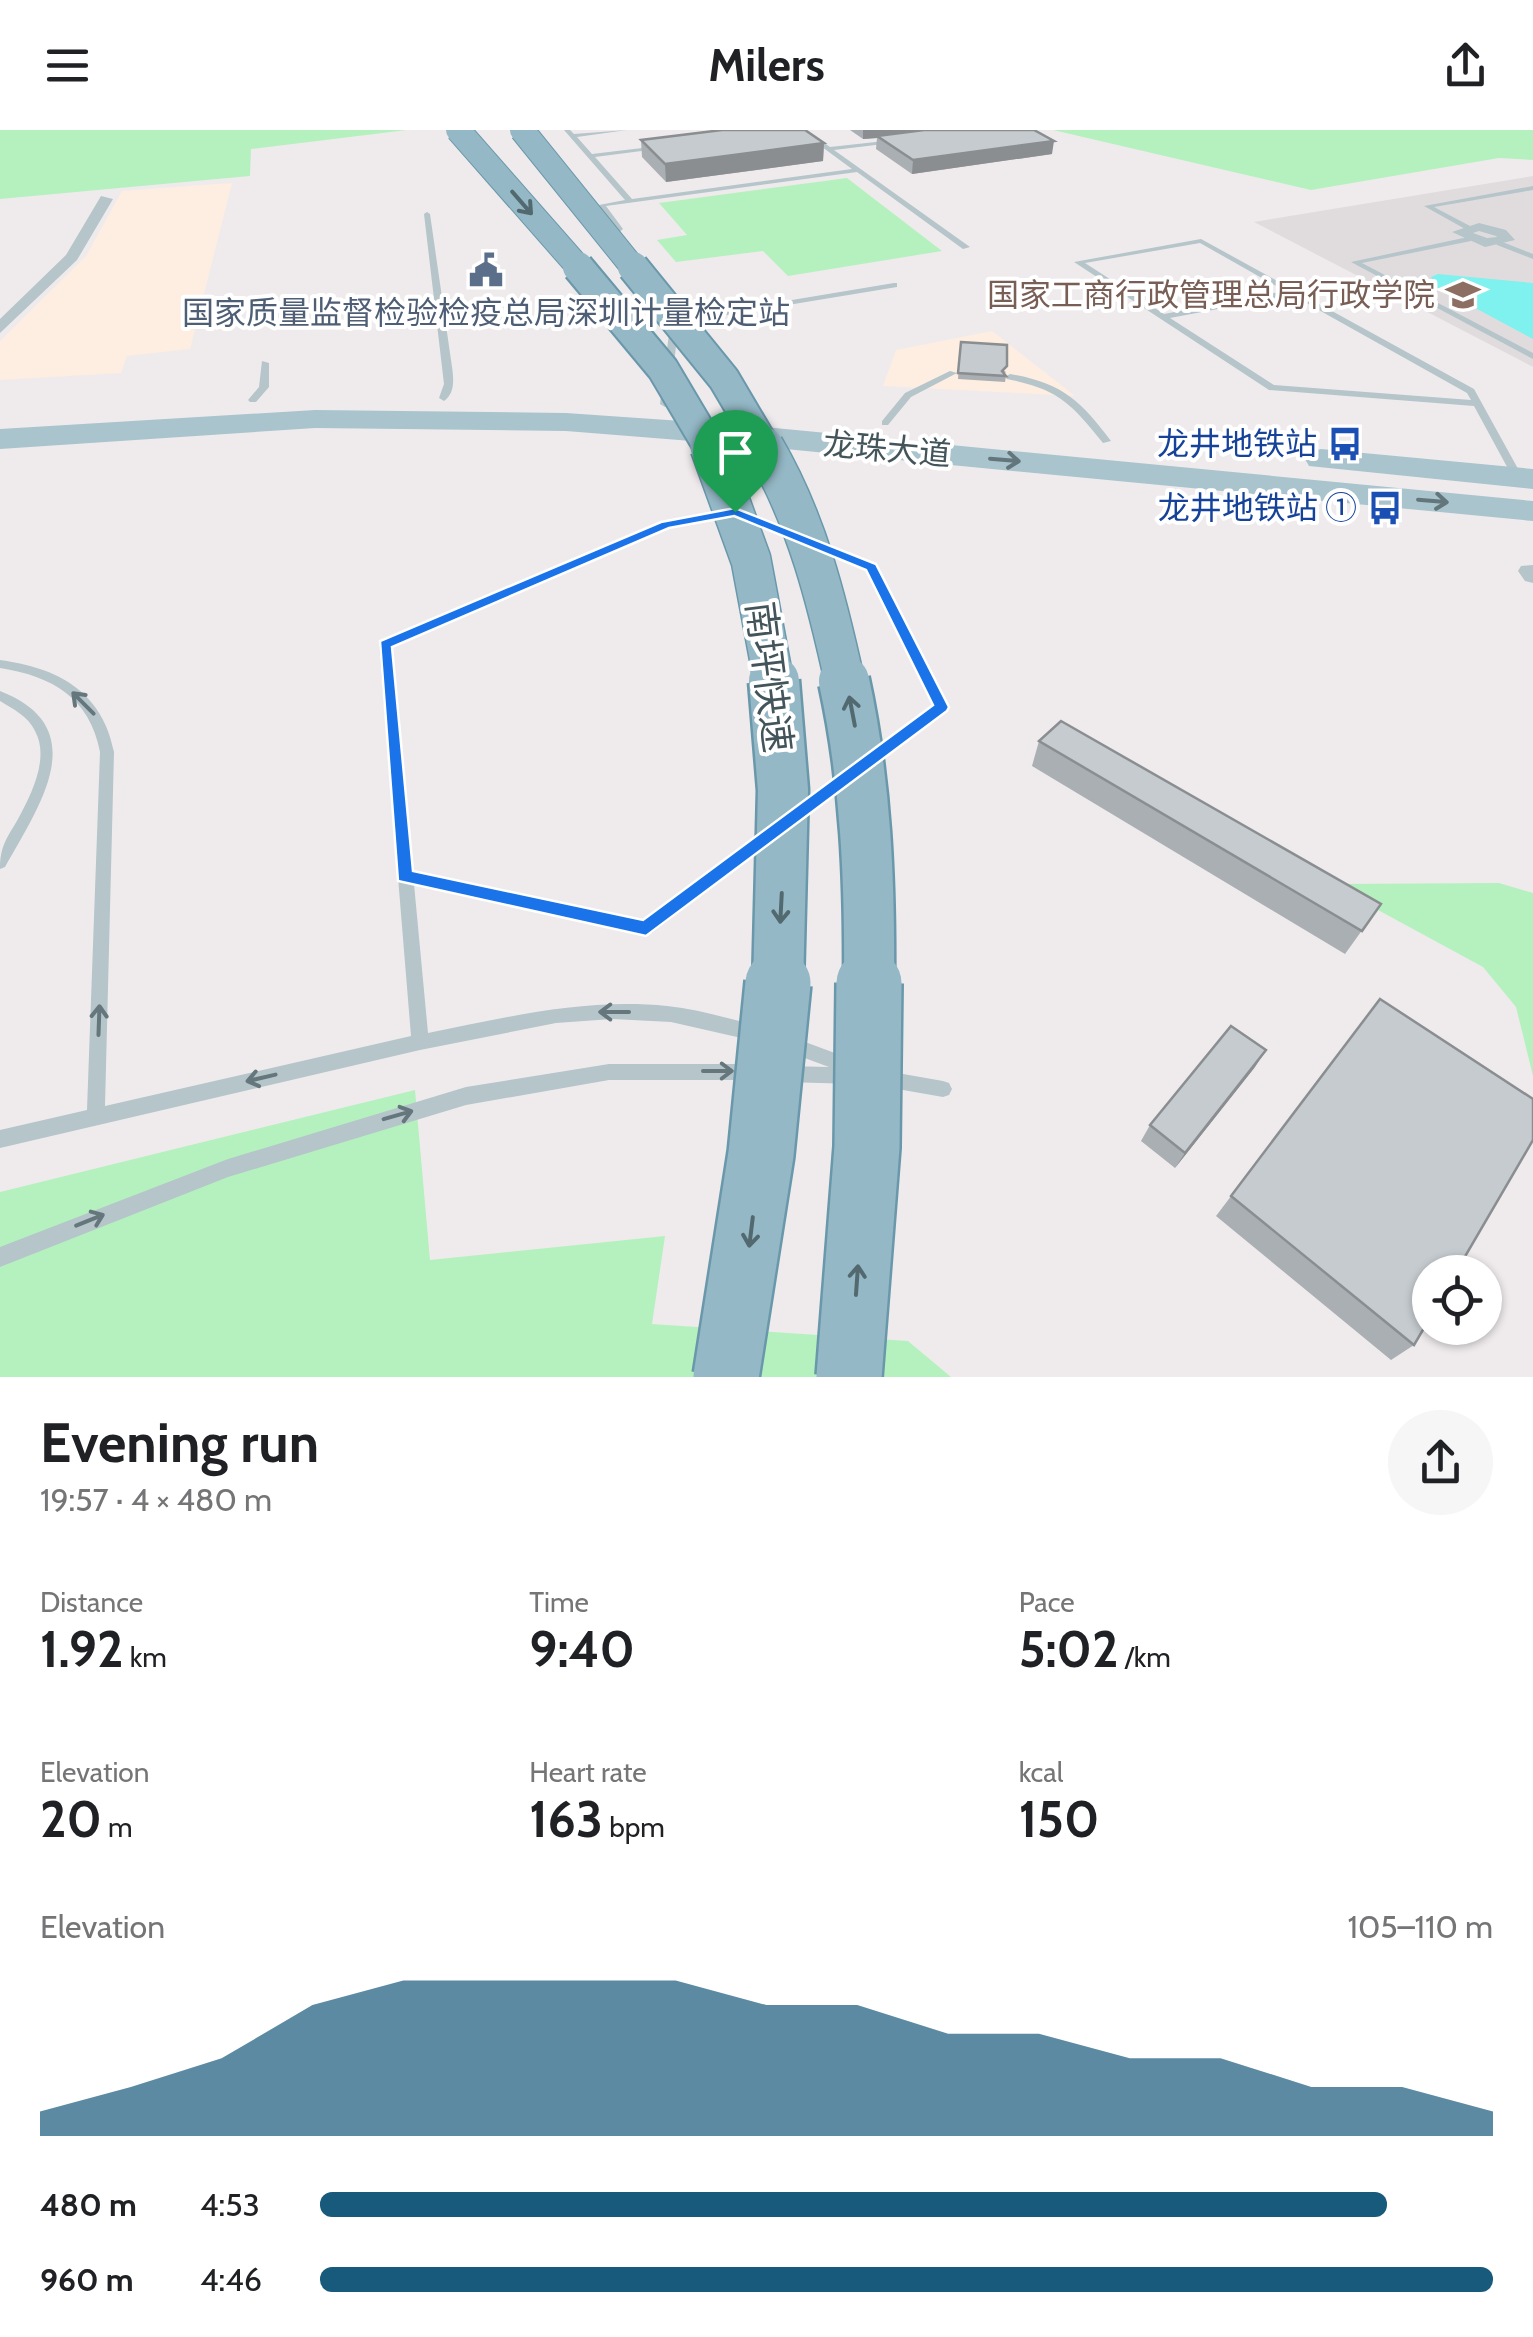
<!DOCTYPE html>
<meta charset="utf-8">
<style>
:root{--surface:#fff;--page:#f6f6f6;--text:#202124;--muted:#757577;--accent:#175a7c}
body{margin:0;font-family:Cabin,"Noto Sans SC",sans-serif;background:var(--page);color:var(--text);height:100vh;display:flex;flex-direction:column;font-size:38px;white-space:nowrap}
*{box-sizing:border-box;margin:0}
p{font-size:32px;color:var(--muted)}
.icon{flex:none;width:55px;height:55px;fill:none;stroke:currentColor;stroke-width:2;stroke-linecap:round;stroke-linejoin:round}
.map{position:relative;height:1247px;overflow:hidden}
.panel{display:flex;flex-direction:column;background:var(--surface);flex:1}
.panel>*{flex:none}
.tools{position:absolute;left:1412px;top:1125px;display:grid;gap:20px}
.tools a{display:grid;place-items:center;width:90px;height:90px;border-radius:50%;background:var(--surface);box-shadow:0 2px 8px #0004;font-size:50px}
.pin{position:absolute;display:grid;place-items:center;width:85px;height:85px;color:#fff;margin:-102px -42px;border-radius:50% 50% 50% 0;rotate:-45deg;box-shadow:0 0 10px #0007}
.pin .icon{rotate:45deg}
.round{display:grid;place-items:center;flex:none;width:105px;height:105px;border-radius:52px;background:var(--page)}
.headline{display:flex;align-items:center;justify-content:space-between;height:170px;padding:0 40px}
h1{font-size:55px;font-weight:700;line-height:75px}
.stats{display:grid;grid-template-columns:repeat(3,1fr);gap:15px;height:170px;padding:10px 40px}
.stats div{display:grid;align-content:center}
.stats b{font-size:50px;font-weight:700}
.stats small{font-size:28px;font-weight:400}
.stats p{font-size:28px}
.chart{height:280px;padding:20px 40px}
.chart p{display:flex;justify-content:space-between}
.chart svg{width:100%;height:180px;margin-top:10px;fill:var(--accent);opacity:.7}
ul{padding:0 40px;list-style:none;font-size:32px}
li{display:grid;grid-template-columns:160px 120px 1fr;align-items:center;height:75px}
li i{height:25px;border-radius:12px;background:var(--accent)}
header{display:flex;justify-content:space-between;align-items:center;height:130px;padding:0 40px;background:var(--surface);font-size:45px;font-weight:700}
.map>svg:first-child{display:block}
.commercial{fill:#fdeee1}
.education{fill:#e0dcde}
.green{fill:#b5f1be}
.water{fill:#7ff1ee}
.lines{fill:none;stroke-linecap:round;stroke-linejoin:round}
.service{fill:#b5c5ca;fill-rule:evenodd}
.minor{fill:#b5c5ca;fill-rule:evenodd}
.primary{fill:#a9c4cd;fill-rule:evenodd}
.trunk-bridge-far4-casing{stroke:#6a98ab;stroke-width:26;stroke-linecap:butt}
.trunk-bridge-far3-casing{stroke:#6a98ab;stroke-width:34;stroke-linecap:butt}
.trunk-bridge-far2-casing{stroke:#6a98ab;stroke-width:42;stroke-linecap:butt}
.trunk-bridge-far1-casing{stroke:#6a98ab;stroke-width:55;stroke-linecap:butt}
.trunk-bridge-casing{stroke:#6a98ab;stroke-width:70;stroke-linecap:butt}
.trunk-bridge-far4{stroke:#94b8c6;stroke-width:24}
.trunk-bridge-far3{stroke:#94b8c6;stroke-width:30}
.trunk-bridge-far2{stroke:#94b8c6;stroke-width:39}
.trunk-bridge-far1{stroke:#94b8c6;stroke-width:50}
.trunk-bridge{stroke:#94b8c6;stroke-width:65}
.wall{fill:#a9afb2}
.shaded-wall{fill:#8a8e91}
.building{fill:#c5cbcf;stroke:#8a8e91;stroke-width:2.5}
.oneway{stroke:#536970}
.oneway2{stroke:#62767c}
.oneway3{stroke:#65777c}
.route{fill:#1a73e8;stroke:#fff;stroke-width:2.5;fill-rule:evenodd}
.labels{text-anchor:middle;stroke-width:8;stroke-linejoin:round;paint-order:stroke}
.far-education-label{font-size:32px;fill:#785e54;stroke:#fff;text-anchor:end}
.far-service-label{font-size:32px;fill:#4e5e75;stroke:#fff}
.far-transit-label{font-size:32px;fill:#164399;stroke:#fff;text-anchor:end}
.far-street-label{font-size:32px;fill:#43555a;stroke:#fff}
.street-label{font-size:38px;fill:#43555a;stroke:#fff}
</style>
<header><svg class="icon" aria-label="menu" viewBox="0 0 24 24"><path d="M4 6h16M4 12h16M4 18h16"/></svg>Milers<svg class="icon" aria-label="share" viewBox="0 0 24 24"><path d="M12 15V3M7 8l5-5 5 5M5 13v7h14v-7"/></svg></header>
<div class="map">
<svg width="1533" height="1247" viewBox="0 0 1533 1247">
<rect width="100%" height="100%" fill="#efebec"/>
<path class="commercial" d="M 232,53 L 190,219 L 127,226 L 121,243 L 0,250 L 0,211 L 86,126 L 122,61 Z
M 992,201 L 1075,266 L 883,256 L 896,220 Z"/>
<path class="education" d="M 1533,46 L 1533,237 L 1254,92 Z"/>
<path class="green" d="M 0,0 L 407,0 L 251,19 L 250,46 L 0,69 Z
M 1053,0 L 1533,0 L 1533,30 L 1499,28 L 1311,60 Z
M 847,48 L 942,121 L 788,146 L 763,121 L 676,132 L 657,110 L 687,105 L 659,73 Z
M 1499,753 L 1533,763 L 1533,946 L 1516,877 L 1483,837 L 1330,754 Z
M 415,960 L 430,1130 L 665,1106 L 652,1194 L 908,1211 L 951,1247 L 0,1247 L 0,1062 Z"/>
<path class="water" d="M 1438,144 L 1533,153 L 1533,209 L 1436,157 L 1431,147 Z"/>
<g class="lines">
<path class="service" d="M 564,0 L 570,0 L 574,4 L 627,0 L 577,7 L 592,24 L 659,16 L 657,19 L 595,27 L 632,69 L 852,39 L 799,0 L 806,0 L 830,17 L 894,10 L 892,13 L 834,20 L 970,117 L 963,119 L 857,42 L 606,76 L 623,99 L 616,105 L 622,112 L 615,114 L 608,105 L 615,99 L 599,75 L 625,70 Z
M 1533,56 L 1533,60 L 1434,77 L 1470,96 L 1467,100 L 1424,76 Z
M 427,82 L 430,84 L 451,230 C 453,244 457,262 444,271 L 439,268 L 444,254 L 424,84 Z
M 1468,107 L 1471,107 L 1471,111 L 1362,133 L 1533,223 L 1533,229 L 1351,132 Z
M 1201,109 L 1474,259 L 1522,346 L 1521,348 L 1513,348 L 1512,346 L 1474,276 L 1269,260 L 1074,132 ZM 1200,113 L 1285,161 L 1164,184 L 1085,133 ZM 1292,165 L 1467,263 L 1471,270 L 1274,255 L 1170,188 Z
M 1500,111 L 1533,124 L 1533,129 L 1497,115 L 1496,113 Z
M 894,153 L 897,153 L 897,157 L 679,193 L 675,191 L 679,189 Z
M 674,193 L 678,196 L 670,274 L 665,277 L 660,274 L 670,196 Z
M 262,231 L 269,233 L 269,257 L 256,272 L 250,272 L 248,270 L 259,257 Z
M 950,241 L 957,243 L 911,267 L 888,295 L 882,295 L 882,291 L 905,263 Z
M 1010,244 C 1062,253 1080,270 1111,311 L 1103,313 C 1071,273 1058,259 1007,249 L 1005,247 Z
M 735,379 L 875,435 L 948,577 L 946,580 L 874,635 L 864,635 L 862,631 L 864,627 L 934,576 L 866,439 L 734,385 L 669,398 L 391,517 L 413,742 L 644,791 L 763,703 L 773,703 L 775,707 L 773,711 L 652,803 L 646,805 L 414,754 L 428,903 C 508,887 584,868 667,876 C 698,879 729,889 759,896 L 765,898 L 768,904 L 765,910 L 759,912 L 671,892 L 612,889 L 556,893 L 420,920 L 0,1018 L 0,1000 L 87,980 L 100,622 C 90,568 52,546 0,538 L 0,530 C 58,538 102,561 114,622 L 105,976 L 411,906 L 379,515 L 381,512 L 662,393 Z
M 0,561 C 95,598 39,676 5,737 L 0,739 C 0,716 7,708 18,689 C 31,665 50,628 35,601 C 28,586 13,579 0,571 Z
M 848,642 L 853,643 L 855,647 L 853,651 L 798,692 L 788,692 L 786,688 L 788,684 Z
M 789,906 L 859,932 L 863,946 L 860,952 L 854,954 L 786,952 L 780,950 L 777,944 L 780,938 L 786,936 L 829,937 L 783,920 L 780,914 L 783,908 Z
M 609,934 L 755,934 L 761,936 L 764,942 L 761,948 L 755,950 L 609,950 L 466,975 L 228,1047 L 0,1137 L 0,1117 L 228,1029 L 466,957 Z
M 886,941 L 943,951 L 949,953 L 952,959 L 949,965 L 943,967 L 886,957 L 880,955 L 877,949 L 880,943 Z"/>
<path class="minor" d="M 101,66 L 113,69 L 77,130 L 0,203 L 0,189 L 66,125 Z
M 1479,93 L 1506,100 L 1515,110 L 1485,117 L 1452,102 ZM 1479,101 L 1496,106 L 1497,107 L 1487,108 L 1473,103 Z
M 1533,435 L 1533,453 L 1525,451 L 1518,441 L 1521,436 Z"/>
<path class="primary" d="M 315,280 L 566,283 L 754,296 L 1533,371 L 1533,391 L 754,316 L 566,301 L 315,298 L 0,319 L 0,299 Z
M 1321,319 L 1533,339 L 1533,359 L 1309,336 L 1305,329 L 1309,322 Z"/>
<g class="trunk-bridge-far4-casing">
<path id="trunk-bridge-far4" d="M 458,0 L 581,140
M 522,0 L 635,140"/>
</g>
<g class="trunk-bridge-far3-casing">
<path id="trunk-bridge-far3" d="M 578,137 L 663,239 L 711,320
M 633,137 L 724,249 L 766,320"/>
</g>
<g class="trunk-bridge-far2-casing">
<path id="trunk-bridge-far2" d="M 710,317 L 751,430 L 774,553
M 764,317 C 807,390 827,471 845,553"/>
</g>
<g class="trunk-bridge-far1-casing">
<path id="trunk-bridge-far1" d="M 774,551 L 783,660 L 778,856
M 844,551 C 866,652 870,752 869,856"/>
</g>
<g class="trunk-bridge-casing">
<path id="trunk-bridge" d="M 726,1247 L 761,1024 L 778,853
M 849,1247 L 867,1017 L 869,853"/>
</g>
<use href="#trunk-bridge-far4" class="trunk-bridge-far4"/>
<use href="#trunk-bridge-far3" class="trunk-bridge-far3"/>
<use href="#trunk-bridge-far2" class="trunk-bridge-far2"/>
<use href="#trunk-bridge-far1" class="trunk-bridge-far1"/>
<use href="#trunk-bridge" class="trunk-bridge"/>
</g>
<path class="wall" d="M 850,0 L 1034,0 L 1052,24 L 912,44 L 876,19 L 877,8 L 863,9 Z
M 641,10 L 824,13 L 823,31 L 666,52 L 642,27 Z
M 961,212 L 1006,242 L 1004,244 L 1006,246 L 1005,252 L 958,249 Z
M 1039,611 L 1381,774 L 1345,824 L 1032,636 Z
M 1380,869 L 1414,1215 L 1391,1230 L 1216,1086 Z
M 1255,937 L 1175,1038 L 1141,1011 L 1150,995 Z"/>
<path class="shaded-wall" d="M 863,0 L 944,0 L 877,6 L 877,8 L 863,9 Z
M 1054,11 L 1052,24 L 912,44 L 913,30 Z
M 824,13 L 823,31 L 666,52 L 665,34 Z
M 1266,920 L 1255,937 L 1175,1038 L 1185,1023 Z"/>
<path class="building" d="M 722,0 L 805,0 L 824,13 L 665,34 L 641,10 Z
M 924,0 L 1034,0 L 1054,11 L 913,30 L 877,6 Z
M 961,212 L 1007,215 L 1007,236 L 1002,241 L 1006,246 L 958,243 Z
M 1061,591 L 1381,774 L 1362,801 L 1039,611 Z
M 1380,869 L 1533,969 L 1533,1010 L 1456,1142 L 1430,1142 L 1430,1188 L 1414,1215 L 1231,1066 Z
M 1231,896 L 1266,920 L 1185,1023 L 1150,995 Z"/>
<defs><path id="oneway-shaft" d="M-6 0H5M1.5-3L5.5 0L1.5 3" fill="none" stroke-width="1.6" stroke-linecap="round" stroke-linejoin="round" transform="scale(2.5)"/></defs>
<g class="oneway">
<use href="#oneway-shaft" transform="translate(522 73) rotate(49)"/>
<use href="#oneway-shaft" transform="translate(852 581) rotate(-101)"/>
<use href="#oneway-shaft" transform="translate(781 778) rotate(93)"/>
<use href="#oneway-shaft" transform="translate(751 1102) rotate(97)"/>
<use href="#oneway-shaft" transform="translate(857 1150) rotate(-86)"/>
</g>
<g class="oneway2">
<use href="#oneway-shaft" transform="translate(1005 330) rotate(5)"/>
<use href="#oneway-shaft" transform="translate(1433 371) rotate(5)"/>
</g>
<g class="oneway3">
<use href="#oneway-shaft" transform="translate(83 573) rotate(-135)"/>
<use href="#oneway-shaft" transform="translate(614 882) rotate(180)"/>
<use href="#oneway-shaft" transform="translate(99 890) rotate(-88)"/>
<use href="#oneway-shaft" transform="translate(718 941)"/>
<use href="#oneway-shaft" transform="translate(261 948) rotate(167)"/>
<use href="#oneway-shaft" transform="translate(398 985) rotate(-16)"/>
<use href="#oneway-shaft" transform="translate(90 1090) rotate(-22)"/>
</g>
<path class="route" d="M 735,378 L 876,434 L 949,577 L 947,581 L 646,806 L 398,751 L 380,511 L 661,392 ZM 734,386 L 866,440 L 933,575 L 643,790 L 413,741 L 392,517 L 669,398 Z"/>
<defs>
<g id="civic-bare" transform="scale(2.7)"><path d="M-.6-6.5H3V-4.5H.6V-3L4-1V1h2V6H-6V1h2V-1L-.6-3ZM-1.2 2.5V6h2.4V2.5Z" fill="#5c6f8a" stroke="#fff" stroke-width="2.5" paint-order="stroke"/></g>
<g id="university-bare" transform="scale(2.7)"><path d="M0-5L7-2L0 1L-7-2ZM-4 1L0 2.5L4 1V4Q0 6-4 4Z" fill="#8d6e63" stroke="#fff" stroke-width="2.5" paint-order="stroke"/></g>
<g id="bus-bare" transform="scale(2.7)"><path d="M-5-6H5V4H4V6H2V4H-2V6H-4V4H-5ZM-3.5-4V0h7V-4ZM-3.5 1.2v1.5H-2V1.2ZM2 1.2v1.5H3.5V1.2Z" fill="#1a4fb4" stroke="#fff" stroke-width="2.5" paint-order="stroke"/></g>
</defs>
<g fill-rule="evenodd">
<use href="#civic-bare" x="486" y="140"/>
<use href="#university-bare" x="1463" y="165"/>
<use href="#bus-bare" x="1345" y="314"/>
<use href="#bus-bare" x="1385" y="378"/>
</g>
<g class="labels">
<g class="far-education-label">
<text x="1435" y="176">国家工商行政管理总局行政学院</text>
</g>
<g class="far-service-label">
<text x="486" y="194">国家质量监督检验检疫总局深圳计量检定站</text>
</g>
<g class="far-transit-label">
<text x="1317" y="325">龙井地铁站</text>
<text x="1357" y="389">龙井地铁站 ①</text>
</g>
<g class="far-street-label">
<text transform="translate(887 319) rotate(5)" y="11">龙珠大道</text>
</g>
<g class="street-label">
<text transform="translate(769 547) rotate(83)" y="13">南坪快速</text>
</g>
</g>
</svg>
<div class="tools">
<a><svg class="icon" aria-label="locate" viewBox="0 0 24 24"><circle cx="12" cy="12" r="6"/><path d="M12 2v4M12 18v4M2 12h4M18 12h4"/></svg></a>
</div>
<div class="pin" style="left:735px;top:382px;background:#1e9e55"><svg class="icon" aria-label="arrive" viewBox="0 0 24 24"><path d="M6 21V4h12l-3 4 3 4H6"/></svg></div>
</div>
<section class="panel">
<div class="headline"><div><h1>Evening run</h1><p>19:57 · 4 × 480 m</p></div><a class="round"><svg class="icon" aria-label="share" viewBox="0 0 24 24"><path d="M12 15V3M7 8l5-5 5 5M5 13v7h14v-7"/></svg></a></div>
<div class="stats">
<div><p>Distance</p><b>1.92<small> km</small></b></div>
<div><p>Time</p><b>9:40</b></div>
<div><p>Pace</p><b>5:02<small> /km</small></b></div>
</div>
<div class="stats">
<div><p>Elevation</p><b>20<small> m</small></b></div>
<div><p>Heart rate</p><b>163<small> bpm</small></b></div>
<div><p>kcal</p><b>150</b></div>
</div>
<div class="chart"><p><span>Elevation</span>105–110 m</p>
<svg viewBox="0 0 160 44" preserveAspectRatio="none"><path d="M0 44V38L10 32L20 25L30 12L40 6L50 6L60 6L70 6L80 12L90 12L100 19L110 19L120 25L130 25L140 32L150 32L160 38V44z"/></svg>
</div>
<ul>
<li><b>480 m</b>4:53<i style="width:91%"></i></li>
<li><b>960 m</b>4:46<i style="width:100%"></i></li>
</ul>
</section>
